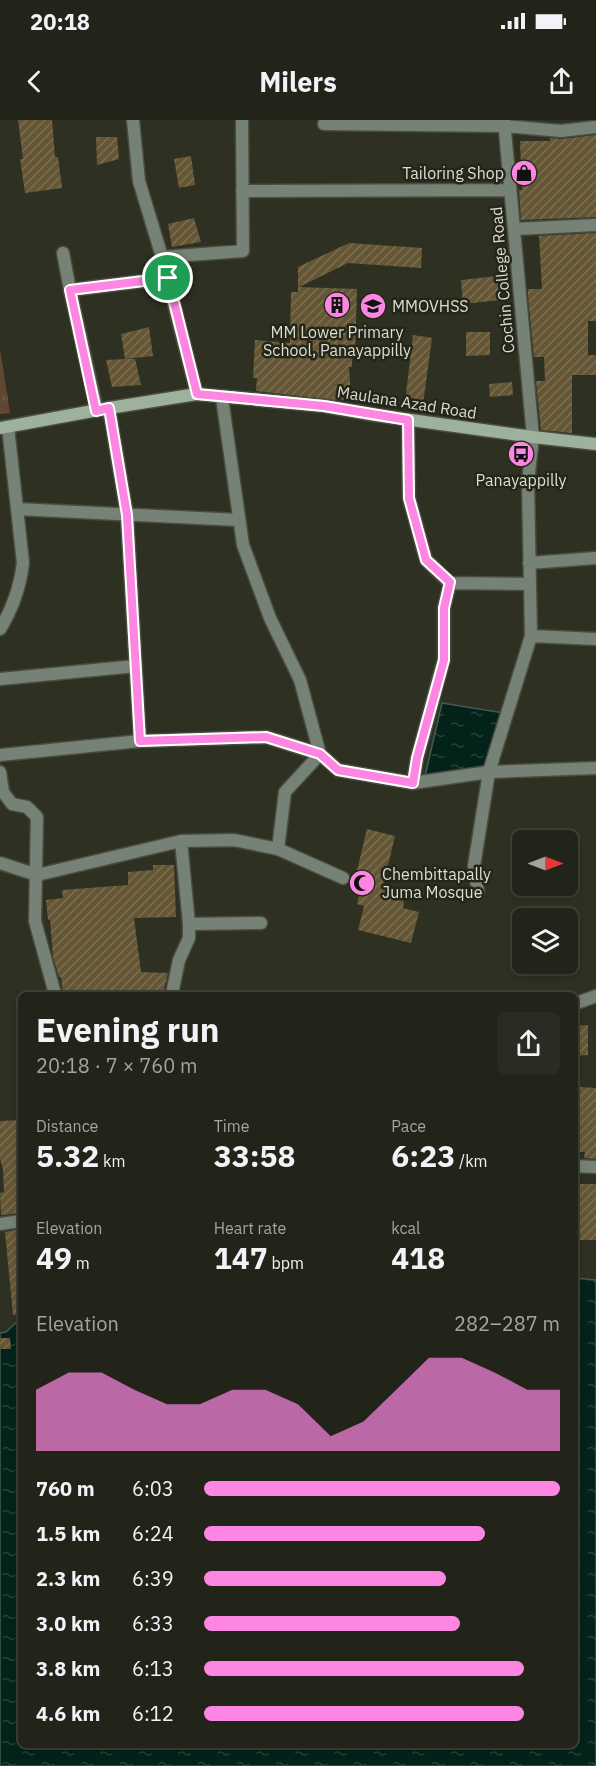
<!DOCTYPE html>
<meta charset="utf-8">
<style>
:root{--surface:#22241a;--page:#2a2c23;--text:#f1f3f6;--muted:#a2a4a2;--line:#3f4139;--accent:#fd86e2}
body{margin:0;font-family:"IBM Plex Sans",sans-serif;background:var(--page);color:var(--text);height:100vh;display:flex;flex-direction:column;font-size:22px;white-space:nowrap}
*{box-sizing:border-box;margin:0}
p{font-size:20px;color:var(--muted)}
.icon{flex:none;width:33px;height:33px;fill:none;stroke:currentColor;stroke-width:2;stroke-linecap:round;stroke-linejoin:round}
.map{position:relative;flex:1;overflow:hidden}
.panel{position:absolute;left:18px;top:872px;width:560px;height:756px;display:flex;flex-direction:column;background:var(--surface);border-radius:9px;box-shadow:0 3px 9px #0003,0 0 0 2px var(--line)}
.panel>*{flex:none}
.needle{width:39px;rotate:90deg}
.tools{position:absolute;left:512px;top:710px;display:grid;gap:12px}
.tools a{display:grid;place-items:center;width:66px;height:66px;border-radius:9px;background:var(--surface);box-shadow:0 3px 9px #0003,0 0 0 2px var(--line);font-size:30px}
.pin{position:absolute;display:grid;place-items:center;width:51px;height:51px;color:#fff;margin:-26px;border:3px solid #fff;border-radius:50%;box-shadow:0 2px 6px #0007}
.round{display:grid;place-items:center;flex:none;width:63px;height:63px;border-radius:9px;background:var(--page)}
.headline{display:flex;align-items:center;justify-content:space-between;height:102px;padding:0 18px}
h1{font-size:33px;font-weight:700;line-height:45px}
.metrics{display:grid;grid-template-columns:repeat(3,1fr);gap:9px;height:102px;padding:6px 18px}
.metrics div{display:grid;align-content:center}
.metrics b{font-size:30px;font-weight:700}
.metrics small{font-size:16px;font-weight:400}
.metrics p{font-size:16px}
.chart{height:168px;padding:12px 18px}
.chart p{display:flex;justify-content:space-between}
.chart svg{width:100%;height:108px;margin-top:6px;fill:var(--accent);opacity:.7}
ul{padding:0 18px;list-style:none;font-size:20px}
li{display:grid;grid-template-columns:96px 72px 1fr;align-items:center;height:45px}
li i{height:15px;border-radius:8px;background:var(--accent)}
.status{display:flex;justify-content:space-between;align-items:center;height:42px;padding:0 30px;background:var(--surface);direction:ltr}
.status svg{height:16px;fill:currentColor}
header{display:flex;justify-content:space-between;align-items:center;height:78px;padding:0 18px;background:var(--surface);font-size:27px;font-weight:700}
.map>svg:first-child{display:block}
.park{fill:url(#park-tufts)}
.water{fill:url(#water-ripples);stroke:#445b52;stroke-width:1.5}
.building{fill:url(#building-hatch)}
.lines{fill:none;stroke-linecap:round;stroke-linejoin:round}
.minor-casing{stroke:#4a4c3f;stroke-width:15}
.tertiary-casing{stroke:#4a4c3f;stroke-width:15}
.secondary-casing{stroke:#4a4c3f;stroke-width:15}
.minor{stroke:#768275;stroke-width:12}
.tertiary{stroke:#768275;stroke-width:12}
.secondary{stroke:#9eb19c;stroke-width:12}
.route-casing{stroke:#fff;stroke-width:12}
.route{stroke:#fd86e2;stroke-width:8}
.labels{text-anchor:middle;stroke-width:5;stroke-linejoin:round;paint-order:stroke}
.poi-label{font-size:16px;fill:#dcded5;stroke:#242618;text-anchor:start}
.street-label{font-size:16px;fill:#dcded5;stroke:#242618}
</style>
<div class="status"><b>20:18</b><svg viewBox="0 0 49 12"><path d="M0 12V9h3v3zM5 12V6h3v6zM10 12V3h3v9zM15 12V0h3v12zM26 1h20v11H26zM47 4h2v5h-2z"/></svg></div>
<header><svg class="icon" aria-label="back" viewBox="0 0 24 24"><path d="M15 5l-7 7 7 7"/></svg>Milers<svg class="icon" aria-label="share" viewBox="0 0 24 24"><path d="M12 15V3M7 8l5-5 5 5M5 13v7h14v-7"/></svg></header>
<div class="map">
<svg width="596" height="1646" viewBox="0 0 596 1646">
<defs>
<pattern id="park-tufts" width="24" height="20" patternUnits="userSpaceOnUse" patternTransform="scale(1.5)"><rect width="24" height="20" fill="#614732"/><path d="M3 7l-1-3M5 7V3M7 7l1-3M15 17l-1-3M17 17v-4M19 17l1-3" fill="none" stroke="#77614f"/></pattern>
<pattern id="water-ripples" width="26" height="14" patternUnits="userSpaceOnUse" patternTransform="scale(1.5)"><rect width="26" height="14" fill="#03231a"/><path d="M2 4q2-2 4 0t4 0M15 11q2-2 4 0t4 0" fill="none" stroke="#27423a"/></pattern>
<pattern id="building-hatch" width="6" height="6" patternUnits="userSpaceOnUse" patternTransform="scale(1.5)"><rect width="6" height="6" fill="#655736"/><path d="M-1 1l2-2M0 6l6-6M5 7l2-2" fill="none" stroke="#7a6f52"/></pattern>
</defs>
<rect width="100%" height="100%" fill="#2e3022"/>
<path class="park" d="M 0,229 L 10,293 L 0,294 Z"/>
<path class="water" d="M 442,583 L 504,593 L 487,649 L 425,656 Z
M 575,1158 L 596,1160 L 596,1646 L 0,1646 L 0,1213 L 6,1212 L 21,1198 L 21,1624 L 574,1624 Z"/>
<path class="building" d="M 18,0 L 52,0 L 55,37 L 58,37 L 62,68 L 25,73 L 20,39 L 23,39 Z
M 596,15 L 596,97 L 521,100 L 519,70 L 522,70 L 520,21 L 550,21 L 550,18 L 562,19 Z
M 96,17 L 117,17 L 119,39 L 97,45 Z
M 191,36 L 195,65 L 179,68 L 174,39 Z
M 194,98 L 201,122 L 172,127 L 168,104 Z
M 596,113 L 596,201 L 588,201 L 588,235 L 596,235 L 596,255 L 572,255 L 572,313 L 541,310 L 536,261 L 545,261 L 544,237 L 534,237 L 528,176 L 528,169 L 542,169 L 539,116 Z
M 349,123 L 422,128 L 421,148 L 348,143 L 299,167 L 357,169 L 355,235 L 352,235 L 352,247 L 349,247 L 351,279 L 336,280 L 256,271 L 257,258 L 253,258 L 255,220 L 290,223 L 291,172 L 298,172 L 298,147 Z
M 497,156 L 500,180 L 463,184 L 461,160 Z
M 149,207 L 153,236 L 125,239 L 121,214 Z
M 466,212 L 490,212 L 490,235 L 466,236 Z
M 413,215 L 432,218 L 423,284 L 405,282 Z
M 125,239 L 135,239 L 141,265 L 112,267 L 106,240 Z
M 512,262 L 513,275 L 490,277 L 489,264 Z
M 367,709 L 395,716 L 383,766 L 400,770 L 398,779 L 404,781 L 403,788 L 419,792 L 411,823 L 358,810 L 364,786 L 357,784 L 361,765 L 354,763 Z
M 153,745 L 174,745 L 176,797 L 134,798 L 141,852 L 168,853 L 163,874 L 63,874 L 61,857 L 59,857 L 53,837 L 50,800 L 48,800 L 46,780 L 63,778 L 62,770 L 128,765 L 128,752 L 153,750 Z
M 588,905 L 588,935 L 574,936 L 574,906 Z
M 580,967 L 596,968 L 596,1039 L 584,1038 L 585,1032 L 574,1032 L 574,981 L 579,981 Z
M 21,1000 L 21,1093 L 1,1095 L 0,1073 L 4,1072 L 3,1049 L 0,1039 L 0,1001 Z
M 574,1064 L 596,1064 L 596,1120 L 574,1120 Z
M 21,1109 L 21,1194 L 13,1195 L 5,1112 Z
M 0,1218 L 10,1218 L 11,1229 L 0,1229 Z"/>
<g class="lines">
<g class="minor-casing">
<path id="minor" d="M 133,0 L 139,61 L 162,137 L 197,274
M 324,4 L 505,6 L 561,11 L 596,7
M 242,71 L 510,70
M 515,109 L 596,105
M 63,133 L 70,170 L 168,158
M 162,137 L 243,131 L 242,0
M 70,170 L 97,291
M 222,278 L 243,425 L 270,498 L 300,560 L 320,634 L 285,672 L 278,729
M 109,288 L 127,395 L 140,621
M 408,300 L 409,378 L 426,440 L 450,463 L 529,464
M 17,389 L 238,400
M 529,443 L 596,438
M 0,509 C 13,488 20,468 23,443 L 8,307
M 531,516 L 596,519
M 0,559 L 136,546
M 0,652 L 3,672 L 12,684 L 27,687 L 37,697 L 35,801 L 55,874
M 413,663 L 417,638 L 444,539 L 444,488 L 450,463
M 0,743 L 37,755 L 181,721 L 234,720 L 278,729 L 343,758
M 478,772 L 474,746 L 489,652 L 531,516 L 528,362 L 533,317 L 504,0
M 189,804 L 261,803
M 172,874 L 179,840 L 189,818 L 189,804 L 181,721
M 574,884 L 596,876"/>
</g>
<g class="tertiary-casing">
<path id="tertiary" d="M 0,635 L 140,621 L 266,617 L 320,634 L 338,650 L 413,663 L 489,652 L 596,648
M 574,1046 L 596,1047
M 0,1104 L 21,1101"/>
</g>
<g class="secondary-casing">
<path id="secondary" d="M 0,308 L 109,288 L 197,274 L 324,286 L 375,295 L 533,317 L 596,324"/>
</g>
<use href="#minor" class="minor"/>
<use href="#tertiary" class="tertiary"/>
<use href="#secondary" class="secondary"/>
</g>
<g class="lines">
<g class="route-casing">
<path id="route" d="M 168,158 L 197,274 L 324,286 L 408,300 L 409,378 L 426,440 L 450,462 L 444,488 L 444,540 L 417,638 L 413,663 L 338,650 L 320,634 L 266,617 L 140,621 L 127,395 L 109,288 L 96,291 L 70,170 Z"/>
</g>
<use href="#route" class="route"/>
</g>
<defs>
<g id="shop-disc" transform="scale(1.35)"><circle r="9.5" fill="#fd86e2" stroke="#242618"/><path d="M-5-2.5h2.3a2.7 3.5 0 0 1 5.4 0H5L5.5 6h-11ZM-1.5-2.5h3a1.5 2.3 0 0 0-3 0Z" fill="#111"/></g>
<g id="building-disc" transform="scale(1.35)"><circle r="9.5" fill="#fd86e2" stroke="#242618"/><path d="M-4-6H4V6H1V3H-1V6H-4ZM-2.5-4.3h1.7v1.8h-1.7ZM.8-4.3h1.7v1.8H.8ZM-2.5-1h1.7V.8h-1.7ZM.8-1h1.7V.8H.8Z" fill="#111"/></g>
<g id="school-disc" transform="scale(1.35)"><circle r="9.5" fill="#fd86e2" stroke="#242618"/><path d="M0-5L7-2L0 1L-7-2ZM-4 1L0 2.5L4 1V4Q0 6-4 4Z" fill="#111"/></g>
<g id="bus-disc" transform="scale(1.35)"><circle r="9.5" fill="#fd86e2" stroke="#242618"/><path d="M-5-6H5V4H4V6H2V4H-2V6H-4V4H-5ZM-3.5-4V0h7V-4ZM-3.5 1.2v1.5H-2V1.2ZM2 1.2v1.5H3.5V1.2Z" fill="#111"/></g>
<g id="mosque-disc" transform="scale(1.35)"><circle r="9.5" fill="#fd86e2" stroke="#242618"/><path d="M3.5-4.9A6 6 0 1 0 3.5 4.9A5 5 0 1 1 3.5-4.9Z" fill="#111"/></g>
</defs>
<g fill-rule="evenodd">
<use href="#shop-disc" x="524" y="53"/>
<use href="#building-disc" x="337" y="185"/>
<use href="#school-disc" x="373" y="186"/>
<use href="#bus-disc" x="521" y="334"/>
<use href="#mosque-disc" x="362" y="763"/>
</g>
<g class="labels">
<g class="poi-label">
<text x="504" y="59" text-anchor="end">Tailoring Shop</text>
<text x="392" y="192">MMOVHSS</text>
<text x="337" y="218" text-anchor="middle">MM Lower Primary<tspan x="337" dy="18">School, Panayappilly</tspan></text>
<text x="521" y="366" text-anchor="middle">Panayappilly</text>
<text x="382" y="760">Chembittapally<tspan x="382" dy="18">Juma Mosque</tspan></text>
</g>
<g class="street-label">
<text transform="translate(502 160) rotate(-95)" y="6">Cochin College Road</text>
<text transform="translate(407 282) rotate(9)" y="6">Maulana Azad Road</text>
</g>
</g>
</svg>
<div class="tools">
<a><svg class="needle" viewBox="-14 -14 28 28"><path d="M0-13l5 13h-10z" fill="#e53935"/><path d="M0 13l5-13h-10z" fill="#a2a4a2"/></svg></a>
<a><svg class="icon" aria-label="layers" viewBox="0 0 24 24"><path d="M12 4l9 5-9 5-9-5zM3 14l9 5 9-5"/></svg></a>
</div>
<div class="pin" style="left:168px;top:158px;background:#1e9e55"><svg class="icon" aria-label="arrive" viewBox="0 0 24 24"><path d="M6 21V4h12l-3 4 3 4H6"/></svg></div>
<section class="panel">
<div class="headline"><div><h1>Evening run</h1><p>20:18 · 7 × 760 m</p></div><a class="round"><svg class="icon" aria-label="share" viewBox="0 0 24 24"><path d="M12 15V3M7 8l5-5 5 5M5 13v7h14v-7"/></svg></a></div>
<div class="metrics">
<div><p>Distance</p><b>5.32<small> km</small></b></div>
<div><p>Time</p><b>33:58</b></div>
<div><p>Pace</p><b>6:23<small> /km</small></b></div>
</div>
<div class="metrics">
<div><p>Elevation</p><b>49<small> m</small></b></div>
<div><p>Heart rate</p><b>147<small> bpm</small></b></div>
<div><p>kcal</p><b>418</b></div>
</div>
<div class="chart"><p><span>Elevation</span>282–287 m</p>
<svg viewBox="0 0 160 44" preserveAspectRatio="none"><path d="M0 44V19L10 12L20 12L30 19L40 25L50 25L60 19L70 19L80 25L90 38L100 32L110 19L120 6L130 6L140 12L150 19L160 19V44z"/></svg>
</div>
<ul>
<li><b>760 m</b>6:03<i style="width:100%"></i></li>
<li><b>1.5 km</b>6:24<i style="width:79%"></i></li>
<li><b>2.3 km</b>6:39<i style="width:68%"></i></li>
<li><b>3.0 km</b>6:33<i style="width:72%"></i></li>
<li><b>3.8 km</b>6:13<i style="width:90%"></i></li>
<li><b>4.6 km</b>6:12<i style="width:90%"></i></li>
</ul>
</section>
</div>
